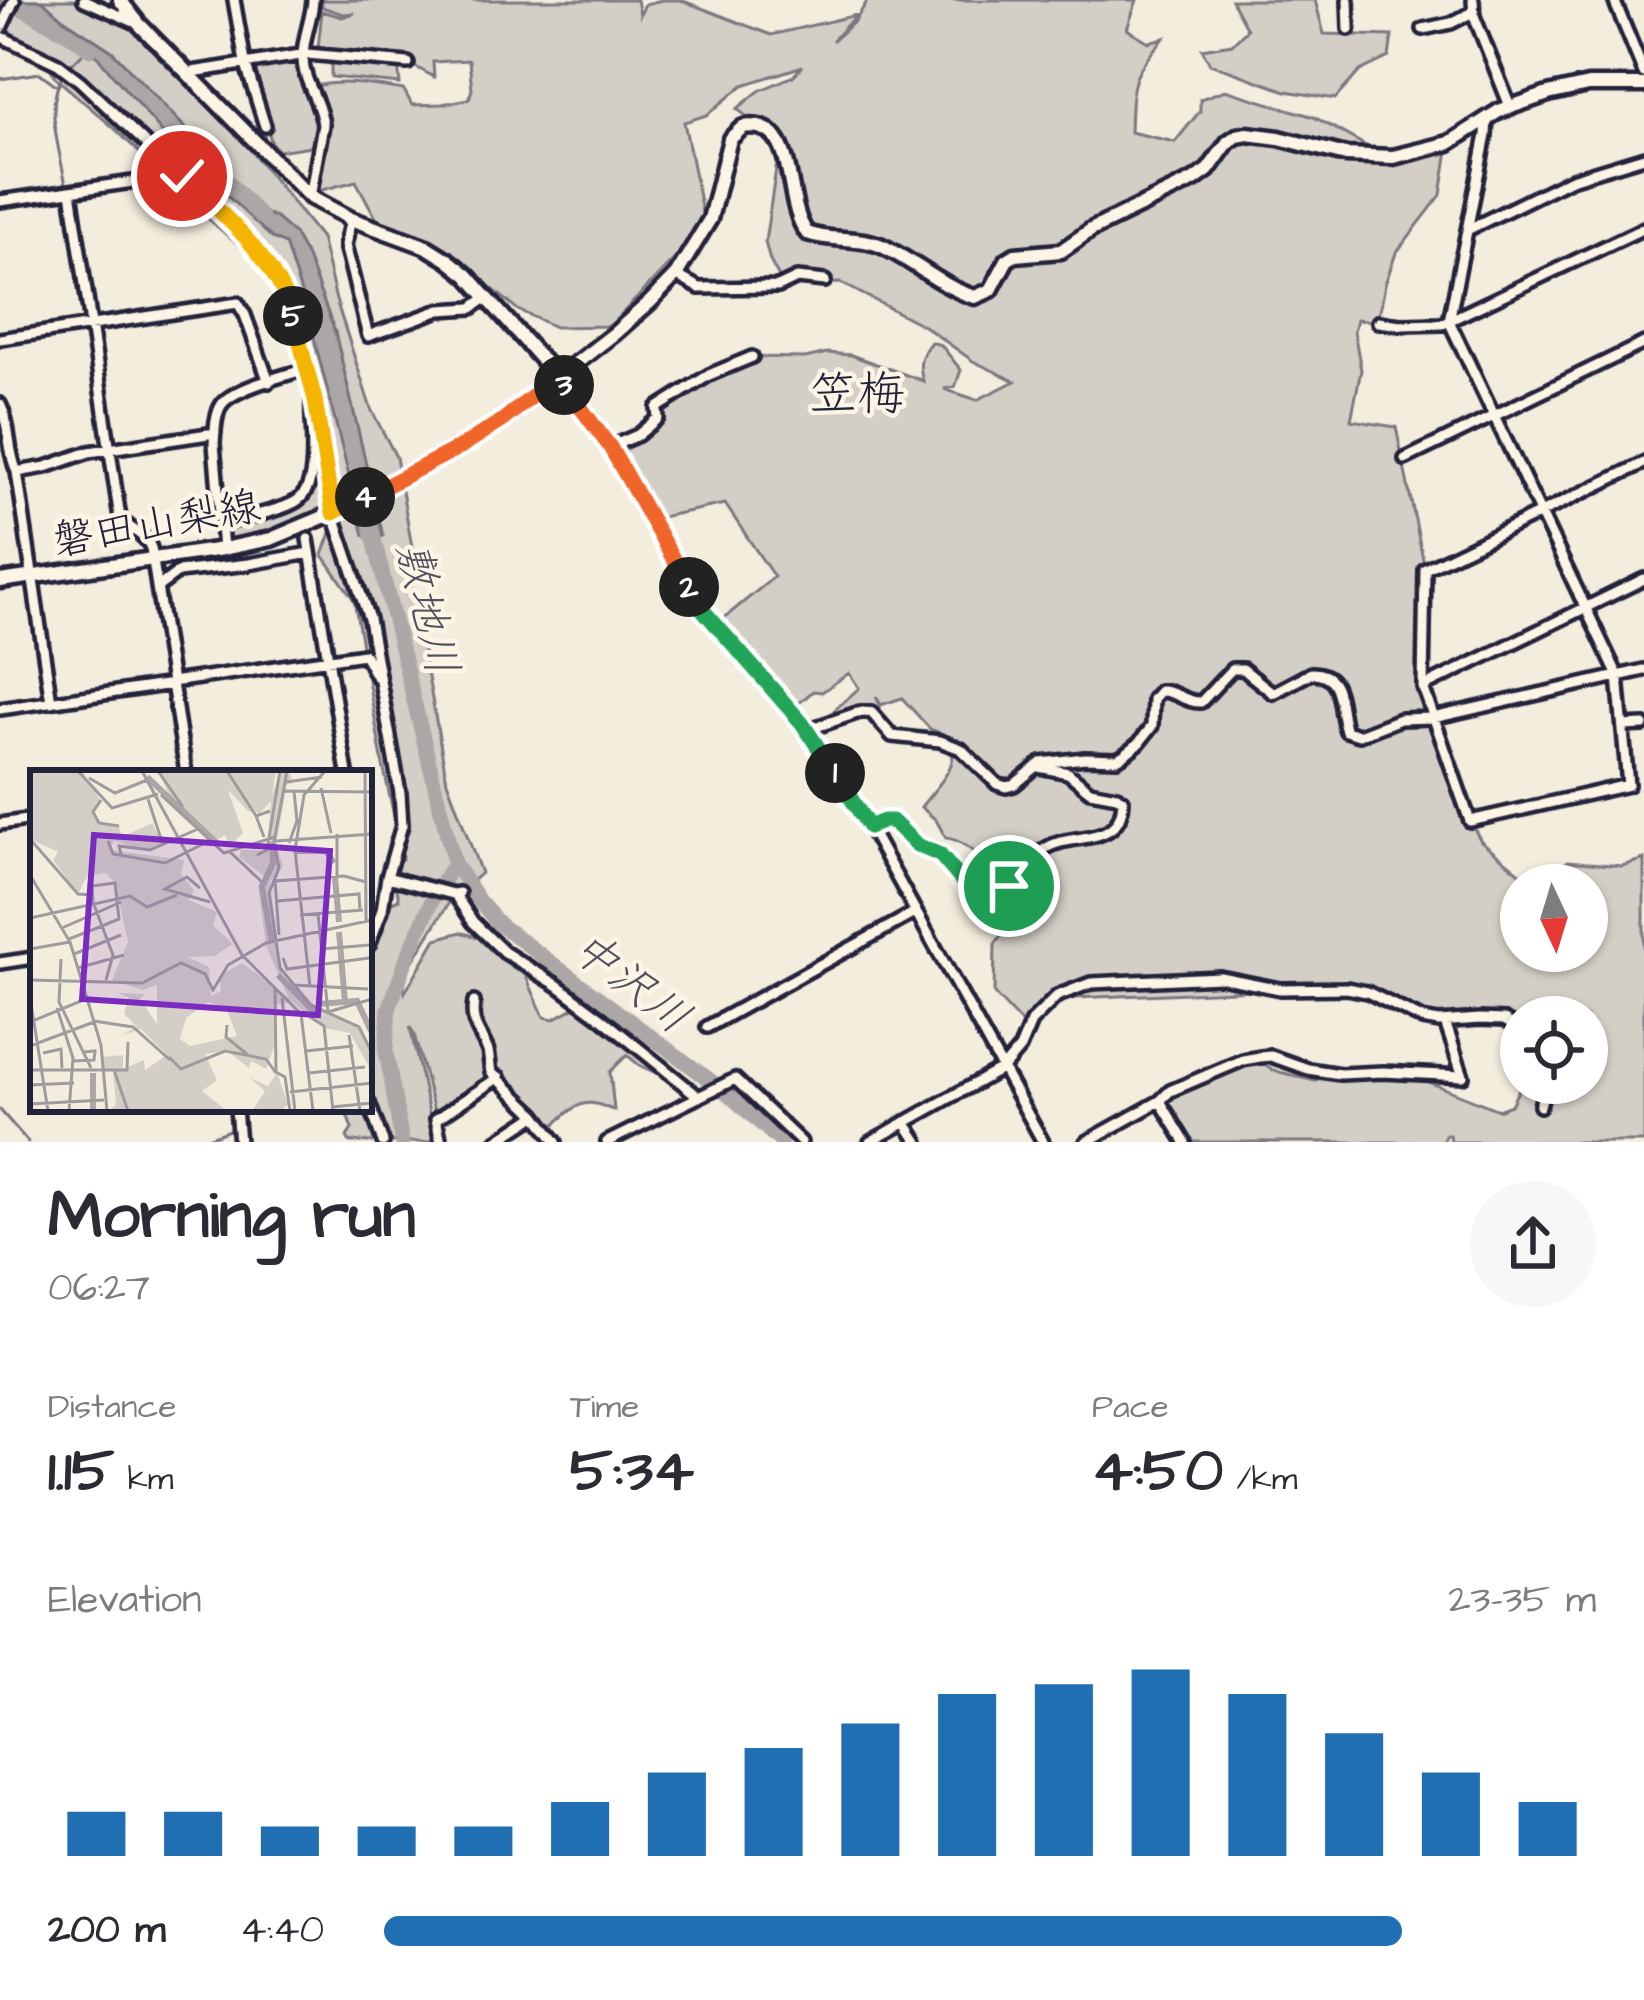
<!DOCTYPE html>
<meta charset="utf-8">
<style>
:root{--surface:#fff;--page:#f7f7f7;--text:#2b2b33;--muted:#7c7c81;--accent:#1f6fb2}
body{margin:0;font-family:"Architects Daughter","Klee One",sans-serif;background:var(--page);color:var(--text);height:100vh;display:flex;flex-direction:column;font-size:45px;white-space:nowrap}
*{box-sizing:border-box;margin:0}
p{font-size:39px;color:var(--muted)}
.icon{flex:none;width:66px;height:66px;fill:none;stroke:currentColor;stroke-width:2;stroke-linecap:round;stroke-linejoin:round}
.map{position:relative;height:1142px;overflow:hidden}
.side{display:flex;flex-direction:column;background:var(--surface);flex:1}
.side>*{flex:none}
.needle{width:78px;rotate:176deg}
.tools{position:absolute;left:1500px;top:864px;display:grid;gap:24px}
.tools a{display:grid;place-items:center;width:108px;height:108px;border-radius:50%;background:var(--surface);box-shadow:0 3px 9px #0004;font-size:60px}
.pin{position:absolute;display:grid;place-items:center;width:102px;height:102px;color:#fff;margin:-51px;border:6px solid #fff;border-radius:50%;box-shadow:0 3px 12px #0007}
.km{position:absolute;width:60px;height:60px;margin:-30px;border-radius:50%;background:#222;color:#fff;font-size:33px;line-height:60px;text-align:center}
.round{display:grid;place-items:center;flex:none;width:126px;height:126px;border-radius:63px;background:var(--page)}
.head{display:flex;align-items:center;justify-content:space-between;height:204px;padding:0 48px}
h1{font-size:66px;font-weight:700;line-height:90px}
.stats{display:grid;grid-template-columns:repeat(3,1fr);gap:18px;height:204px;padding:12px 48px}
.stats div{display:grid;align-content:center}
.stats b{font-size:60px;font-weight:700}
.stats small{font-size:33px;font-weight:400}
.stats p{font-size:33px}
.chart{height:336px;padding:24px 48px}
.chart p{display:flex;justify-content:space-between}
.chart svg{width:100%;height:216px;margin-top:12px;stroke:var(--accent);stroke-width:6}
ul{padding:0 48px;list-style:none;font-size:39px}
li{display:grid;grid-template-columns:192px 144px 1fr;align-items:center;height:90px}
li i{height:30px;border-radius:15px;background:var(--accent)}
.map>svg:first-child{display:block}
.green{fill:#d4cfc6;stroke:#7b7880;stroke-width:3}
.water{fill:#aca7a6;stroke:#75727b;stroke-width:3}
.lines{fill:none;stroke-linecap:round;stroke-linejoin:round}
.stream{stroke:#75727b;stroke-width:3}
.river{stroke:#aca7a6;stroke-width:15}
.minor-casing{stroke:#22223b;stroke-width:18}
.major-casing{stroke:#22223b;stroke-width:21}
.minor{stroke:#fcf5e5;stroke-width:9}
.major{stroke:#fcf5e5;stroke-width:12}
.split-1-casing{stroke:#fff;stroke-width:24}
.split-2-casing{stroke:#fff;stroke-width:24}
.split-3-casing{stroke:#fff;stroke-width:24}
.split-4-casing{stroke:#fff;stroke-width:24}
.split-5-casing{stroke:#fff;stroke-width:24}
.split-6-casing{stroke:#fff;stroke-width:24}
.split-1{stroke:#22a559;stroke-width:15}
.split-2{stroke:#22a559;stroke-width:15}
.split-3{stroke:#f0652b;stroke-width:15}
.split-4{stroke:#f0652b;stroke-width:15}
.split-5{stroke:#f5b400;stroke-width:15}
.split-6{stroke:#f5b400;stroke-width:15}
.labels{text-anchor:middle;stroke-width:9;stroke-linejoin:round;paint-order:stroke}
.street-label{font-size:42px;fill:#22223b;stroke:#fcf5e5}
.water-label{font-size:45px;font-style:italic;fill:#525160;stroke:#fcf5e5}
.quarter-label{font-size:48px;fill:#22223b;stroke:#fcf5e5}
.inset-river{fill:none;stroke:#aca7a6;stroke-width:6}
.inset-road{fill:none;stroke:#9f9c9d;stroke-width:3}
.view{fill:#7b2cbf;fill-opacity:0.15;stroke:#7b2cbf;stroke-width:6}
.inset-edge{fill:none;stroke:#22223b;stroke-width:6}
</style>
<div class="map">
<svg width="1644" height="1142" viewBox="0 0 1644 1142">
<rect width="100%" height="100%" fill="#f3edde"/>
<filter id="ink" filterUnits="userSpaceOnUse"><feTurbulence type="fractalNoise" baseFrequency=".00833" numOctaves="2"/><feDisplacementMap in="SourceGraphic" scale="24" xChannelSelector="R" yChannelSelector="G"/><feConvolveMatrix kernelMatrix="1 2 1 2 8 2 1 2 1" color-interpolation-filters="sRGB"/></filter>
<g filter="url(#ink)">
<path class="green" d="M 0,0 L 84,0 L 132,21 L 201,88 L 321,238 L 336,300 L 371,409 L 396,457 L 412,547 L 409,573 L 447,781 L 481,873 L 450,901 L 403,977 L 405,992 L 436,939 L 461,932 L 493,942 L 513,968 L 525,974 L 544,1017 L 554,1019 L 577,1006 L 675,1082 L 639,1065 L 627,1055 L 610,1072 L 614,1110 C 608,1109 602,1105 596,1104 C 578,1100 566,1114 553,1126 L 545,1125 L 499,1078 L 436,1119 L 414,1034 L 410,1027 L 430,1117 L 433,1142 L 350,1142 L 347,1137 L 352,1129 L 345,1109 L 369,1109 L 369,911 L 399,899 L 392,866 L 402,859 L 402,853 L 383,765 L 354,600 L 323,555 L 333,527 L 318,510 L 265,534 L 227,540 L 227,527 L 305,497 L 312,446 L 301,370 L 272,261 L 200,195 L 250,245 L 255,260 L 178,192 L 188,192 L 150,163 L 113,127 L 56,78 L 48,64 L 0,41 Z
M 322,0 L 637,0 L 640,15 L 645,4 L 662,0 L 681,0 L 771,35 L 856,15 L 832,41 L 855,21 L 868,0 L 1137,0 L 1127,29 L 1149,42 L 1164,38 C 1130,76 1132,83 1130,132 L 1175,142 L 1200,111 L 1200,99 L 1225,90 L 1314,117 L 1386,157 L 1449,143 L 1441,195 L 1396,253 L 1385,284 L 1378,322 L 1357,319 L 1354,331 L 1361,370 L 1351,420 L 1396,427 L 1425,569 L 1428,702 L 1470,821 L 1481,841 L 1535,885 L 1521,885 L 1521,951 L 1587,951 L 1587,885 L 1542,885 L 1568,861 L 1622,866 L 1644,859 L 1644,1142 L 1451,1142 L 1449,1135 L 1445,1135 L 1443,1142 L 1188,1142 L 1160,1101 L 1176,1088 L 1254,1058 L 1272,1070 L 1315,1081 L 1319,1078 L 1416,1077 L 1498,1110 L 1511,1105 L 1522,1083 L 1587,1083 L 1587,1017 L 1521,1017 L 1521,1031 L 1512,1024 L 1445,1022 L 1367,992 L 1302,988 L 1075,998 L 1042,1008 L 1027,1029 L 994,994 L 995,944 L 1018,914 C 1004,889 977,841 946,838 L 936,820 L 921,807 C 939,783 959,769 952,738 L 930,729 L 902,698 L 881,705 L 876,696 L 880,707 L 830,714 L 859,688 L 849,673 L 822,692 L 813,691 L 798,704 L 753,665 L 723,619 L 774,577 L 725,504 L 661,517 L 624,453 L 657,408 L 752,357 L 805,358 L 827,353 L 851,355 L 923,381 C 918,366 920,355 931,342 L 941,345 L 961,370 L 955,387 L 944,389 L 977,400 L 1015,381 L 973,361 L 924,326 L 841,283 L 783,285 L 770,261 L 765,242 L 780,142 L 737,109 L 759,91 L 793,76 L 803,66 L 743,85 L 707,115 L 684,122 L 705,227 L 610,326 L 555,327 L 518,310 L 442,247 L 383,231 L 356,181 L 318,191 L 321,139 L 311,146 L 278,151 L 271,141 L 250,66 L 300,57 L 312,87 C 341,79 373,85 404,90 L 412,105 L 442,104 L 469,99 L 472,89 L 469,60 L 433,62 L 434,77 L 408,63 L 398,63 L 400,84 L 331,77 L 331,59 L 369,60 L 370,52 L 318,48 L 322,11 L 342,17 L 355,13 L 343,14 L 322,7 Z
M 1231,0 L 1315,0 L 1324,34 L 1392,36 L 1389,57 L 1360,71 L 1335,99 L 1286,91 L 1210,64 L 1202,49 L 1232,44 L 1247,29 Z"/>
<path class="water" d="M 0,0 L 42,0 L 62,18 L 112,51 L 192,135 L 212,166 L 254,209 L 275,217 L 295,235 L 307,257 L 335,332 L 383,536 L 375,540 L 364,535 L 308,314 L 285,244 L 272,238 L 170,142 L 97,56 L 75,38 L 49,23 L 0,8 Z"/>
<g class="lines">
<path class="stream" d="M 0,79 L 40,73 L 56,85
M 67,190 C 61,154 42,104 65,72 C 71,64 79,57 86,50
M 83,300 L 86,320
M 87,330 L 104,445
M 148,565 L 166,680
M 167,690 L 179,773
M 229,1109 L 231,1142
M 0,1110 L 28,1142
M 197,1142 L 232,1129"/>
<path class="river" d="M 8,0 L 75,38 L 90,50
M 199,152 L 261,217
M 370,523 L 454,863 L 479,901 L 499,924 L 726,1092 L 781,1142
M 402,1142 L 386,1051 L 389,1009 L 407,958 L 433,898 L 454,863"/>
<g class="minor-casing">
<path id="minor" d="M 84,0 L 134,22
M 234,0 L 245,62 L 265,126
M 1348,0 L 1349,29
M 1473,0 L 1474,16 L 1510,106
M 1614,0 L 1644,73
M 1423,29 L 1451,23 L 1473,12
M 0,30 L 14,0
M 0,36 L 58,64 L 80,81 L 254,246 L 270,267 L 290,308 L 315,400 L 333,513 L 369,619 L 400,793 L 402,825 L 387,877 L 382,910 L 369,945
M 186,73 L 307,54 L 408,63
M 1487,117 L 1486,135 L 1449,321 L 1618,676 L 1628,785 L 1470,821 L 1423,687 L 1425,569 L 1427,568 L 1644,463
M 71,191 L 120,518 C 129,530 146,534 151,548 L 186,773
M 310,197 L 323,125 C 321,102 303,82 303,59 C 302,39 312,20 313,0
M 0,201 L 161,178 L 207,204
M 351,219 L 345,245 L 368,336 L 440,310 L 472,308 L 487,297
M 1467,230 L 1571,179 L 1644,157
M 676,275 L 699,288 L 778,287 L 797,278 L 825,281
M 1378,322 L 1401,325 L 1442,324 L 1644,228
M 0,339 L 238,303 L 245,315 L 269,382
M 557,377 L 591,418 L 610,447 L 703,610 L 803,723 L 869,827 L 1043,1142
M 0,404 C 11,426 7,450 17,472 L 51,702
M 610,447 L 638,435 L 658,418 L 657,408 L 709,375 L 752,357
M 1405,459 L 1644,343
M 17,472 L 46,467 L 89,452 L 215,433
M 221,525 C 245,516 273,514 295,502 C 322,488 310,428 312,402
M 308,539 L 347,773
M 223,549 L 214,444 C 215,431 215,414 222,404 C 234,388 287,375 306,369
M 158,587 L 178,572 L 249,564 L 310,553
M 172,682 L 364,654 L 376,676
M 1423,687 L 1644,579
M 0,709 L 172,684
M 1623,726 L 1644,725
M 807,730 L 860,712 L 871,712 L 892,736 L 940,741 L 961,749 L 997,784 L 1006,787 L 1014,785 L 1041,763 L 1085,758 L 1117,759 L 1124,755 L 1139,743 L 1152,726 L 1153,699 L 1160,691 C 1175,690 1185,703 1201,702 L 1232,669 L 1243,669 L 1273,693 L 1311,673 C 1346,673 1337,708 1346,731 L 1359,735 L 1400,719 L 1433,718 L 1644,670
M 0,824 L 33,819
M 869,827 L 883,821 L 892,821 L 917,845 L 941,855 L 974,895 C 990,893 1017,888 1027,875 C 1032,867 1034,857 1042,851 C 1069,829 1121,851 1123,800 L 1117,796 L 1090,791 L 1068,773 L 1039,767
M 387,877 L 453,894 L 459,893
M 457,898 L 473,922 L 504,952 L 557,985 L 600,1017 L 699,1097
M 0,963 L 33,958
M 474,1002 C 470,1025 480,1031 488,1051 C 489,1054 490,1068 491,1072 L 536,1115
M 707,1027 L 916,912
M 1160,1101 L 1185,1142
M 369,1103 L 383,1142
M 1540,1106 L 1546,1083
M 236,1109 L 239,1142
M 905,1122 L 918,1142
M 441,1142 L 436,1119 L 499,1077
M 495,1142 L 536,1115 L 556,1142
M 607,1142 L 735,1079 L 801,1142
M 870,1142 L 1003,1068 L 1020,1048 L 1031,1022 L 1057,996 L 1091,983 L 1220,977 L 1280,989 L 1347,988 L 1367,992 L 1422,1019 L 1439,1022 L 1480,1019 L 1504,1020 L 1521,1030
M 1086,1142 L 1160,1101 L 1170,1091 L 1243,1060 L 1260,1057 L 1271,1056 L 1308,1069 L 1340,1074 L 1383,1072 L 1463,1076 L 1445,1022"/>
</g>
<g class="major-casing">
<path id="major" d="M 120,0 L 139,24 L 310,197 L 351,219 L 427,247 L 448,260 L 467,275 L 557,377
M 0,581 L 223,549 L 271,539 L 333,513 L 462,446 L 503,420 L 615,333 L 650,302 L 676,275 L 710,219 L 730,139 L 743,127 C 800,118 782,201 807,233 C 831,242 859,236 882,246 C 914,261 941,287 975,297 L 991,290 L 1007,260 L 1015,255 L 1061,251 L 1091,230 L 1194,180 L 1208,170 L 1228,142 L 1237,136 L 1247,134 L 1279,138 L 1346,155 L 1393,157 L 1449,143 L 1499,111 L 1548,94 L 1588,85 L 1644,85"/>
</g>
<use href="#minor" class="minor"/>
<use href="#major" class="major"/>
</g>
</g>
<g class="lines" filter="url(#ink)">
<g class="split-1-casing">
<path id="split-1" d="M 835,773 L 869,827 L 884,821 L 892,821 L 917,845 L 940,855 L 974,895 L 1009,886"/>
</g>
<g class="split-2-casing">
<path id="split-2" d="M 689,587 L 703,610 L 802,723 L 835,773"/>
</g>
<g class="split-3-casing">
<path id="split-3" d="M 564,385 L 610,447 L 689,587"/>
</g>
<g class="split-4-casing">
<path id="split-4" d="M 365,497 L 462,446 L 503,420 L 557,377 L 564,385"/>
</g>
<g class="split-5-casing">
<path id="split-5" d="M 293,316 L 315,400 L 333,513 L 365,497"/>
</g>
<g class="split-6-casing">
<path id="split-6" d="M 182,176 C 227,218 273,256 293,316"/>
</g>
<use href="#split-1" class="split-1"/>
<use href="#split-2" class="split-2"/>
<use href="#split-3" class="split-3"/>
<use href="#split-4" class="split-4"/>
<use href="#split-5" class="split-5"/>
<use href="#split-6" class="split-6"/>
</g>
<g class="labels">
<g class="street-label">
<text transform="translate(156 522) rotate(-10)" y="15">磐田山梨線</text>
</g>
<g class="water-label">
<text transform="translate(429 608) rotate(76)" y="16">敷地川</text>
<text transform="translate(632 981) rotate(38)" y="16">中沢川</text>
</g>
<g class="quarter-label">
<text x="857" y="409">笠梅</text>
</g>
</g>
<g transform="translate(30 770)">
<rect width="342" height="342" fill="#f3edde"/>
<path d="M 0,1 L 52,1 L 70,30 L 63,42 L 69,54 L 89,56 L 92,67 L 122,53 L 133,75 L 119,81 L 84,71 L 79,80 L 154,90 L 151,104 L 164,120 L 159,130 L 187,142 L 183,155 L 203,174 L 184,186 L 158,187 L 179,197 L 181,226 L 191,221 L 189,206 L 212,193 L 258,227 L 236,176 L 228,115 L 235,107 L 209,87 L 211,80 L 237,80 L 241,31 L 230,43 L 218,41 L 198,20 L 213,63 L 200,76 L 195,65 L 183,72 L 141,29 L 128,1 L 246,1 L 242,26 L 250,1 L 259,1 L 263,13 L 257,14 L 246,75 L 253,96 L 240,112 L 252,205 L 281,233 L 326,254 L 342,283 L 342,302 L 320,263 L 294,258 L 262,232 L 243,235 L 245,274 L 236,299 L 221,291 L 219,298 L 197,281 L 175,284 L 187,310 L 172,321 L 197,341 L 78,341 L 86,335 L 83,301 L 72,298 L 72,287 L 93,285 L 93,299 L 114,290 L 115,300 L 137,285 L 111,259 L 90,266 L 107,257 L 94,244 L 99,228 L 89,223 L 115,224 L 110,229 L 127,254 L 127,215 L 113,220 L 82,210 L 98,172 L 85,113 L 76,103 L 57,106 L 48,124 L 23,90 L 28,82 L 0,69 ZM 178,232 L 196,238 L 207,266 L 160,276 L 150,269 L 156,248 ZM 247,303 L 258,334 L 251,341 L 222,341 L 235,321 L 220,308 L 238,316 Z" fill="#d4cfc6" fill-rule="evenodd"/>
<path class="inset-river" d="M 117,7 L 189,75M 267,81 L 296,81 L 304,93M 305,108 L 309,152M 309,162 L 315,232M 242,173 L 232,117 L 243,93 L 242,72M 248,205 L 288,246M 288,234 L 327,231 L 342,263M 63,303 L 63,341"/>
<path class="inset-road" d="M 48,1 L 82,38 L 128,24M 112,1 L 212,185M 128,1 L 153,37M 197,1 L 226,46M 257,1 L 244,72 L 249,98 L 239,123 L 250,198 L 281,235 L 329,257 L 342,283M 335,1 L 336,152M 59,8 L 85,23 L 117,10M 256,12 L 292,7M 291,18 L 301,63M 252,21 L 342,22M 131,25 L 194,83 L 245,67M 118,29 L 133,75M 71,30 L 63,42 L 69,53 L 89,56M 234,67 L 226,46 L 240,41M 0,69 L 48,124 L 62,125M 78,71 L 83,84 L 135,93 L 177,72M 246,71 L 342,64M 259,73 L 267,51 L 264,21M 199,81 L 232,112M 91,84 L 89,76 L 120,80 L 168,59M 227,85 L 237,80 L 250,1M 0,105 L 40,172 L 71,275 L 77,341M 307,106 L 307,64M 170,118 L 157,107 L 135,119 L 180,132M 247,131 L 329,124 L 330,141M 288,144 L 298,242M 270,145 L 333,140M 0,148 L 100,126 L 117,137 L 147,125M 32,158 L 91,132M 342,161 L 342,235M 249,165 L 245,111 L 314,106 L 336,112M 39,169 L 72,156 L 89,149 L 85,113 L 62,116 L 63,132 L 72,156 L 83,185 L 76,210M 0,179 L 40,172M 291,179 L 340,175M 44,184 L 91,165M 212,185 L 271,244 L 283,341M 253,188 L 257,199 L 339,188M 31,189 L 29,232 L 61,298M 48,198 L 94,185M 0,210 L 112,213 L 151,193 L 175,204 L 183,220 L 198,195 L 236,173 L 342,150M 263,215 L 338,219M 245,217 L 246,302 L 255,307 L 260,341M 280,217 L 265,80 L 274,25 L 295,1M 0,227 L 18,341M 252,228 L 265,341M 27,238 L 43,288 L 39,341M 272,242 L 294,256 L 303,341M 298,242 L 342,229M 64,251 L 103,257 L 140,290M 0,252 L 56,229M 197,255 L 196,267 L 218,285M 319,265 L 330,341M 0,276 L 64,252M 276,281 L 323,276M 13,283 L 31,279 L 32,298M 139,287 L 151,299 L 195,281 L 236,289 L 246,303M 43,291 L 64,290 L 65,281 L 53,282M 0,300 L 84,300 L 98,341M 85,300 L 97,300 L 98,272M 279,303 L 335,297M 0,315 L 44,313M 260,322 L 342,313M 0,334 L 74,330M 302,337 L 342,333"/>
<path class="view" d="M 64,65 L 300,81 L 288,245 L 52,229 Z"/>
<rect width="342" height="342" class="inset-edge"/>
</g>
</svg>
<div class="tools">
<a><svg class="needle" viewBox="-14 -14 28 28"><path d="M0-13l5 13h-10z" fill="#e53935"/><path d="M0 13l5-13h-10z" fill="#7c7c81"/></svg></a>
<a><svg class="icon" aria-label="locate" viewBox="0 0 24 24"><circle cx="12" cy="12" r="6"/><path d="M12 2v4M12 18v4M2 12h4M18 12h4"/></svg></a>
</div>
<div class="pin" style="left:1009px;top:886px;background:#1e9e55"><svg class="icon" aria-label="arrive" viewBox="0 0 24 24"><path d="M6 21V4h12l-3 4 3 4H6"/></svg></div>
<div class="pin" style="left:182px;top:176px;background:#d93025"><svg class="icon" aria-label="check" viewBox="0 0 24 24"><path d="M5 12l5 5 9-10"/></svg></div>
<b class="km" style="left:835px;top:773px">1</b>
<b class="km" style="left:689px;top:587px">2</b>
<b class="km" style="left:564px;top:385px">3</b>
<b class="km" style="left:365px;top:497px">4</b>
<b class="km" style="left:293px;top:316px">5</b>
</div>
<section class="side">
<div class="head"><div><h1>Morning run</h1><p>06:27</p></div><a class="round"><svg class="icon" aria-label="share" viewBox="0 0 24 24"><path d="M12 15V3M7 8l5-5 5 5M5 13v7h14v-7"/></svg></a></div>
<div class="stats">
<div><p>Distance</p><b>1.15<small> km</small></b></div>
<div><p>Time</p><b>5:34</b></div>
<div><p>Pace</p><b>4:50<small> /km</small></b></div>
</div>
<div class="chart"><p><span>Elevation</span>23–35 m</p>
<svg viewBox="0 0 160 44" preserveAspectRatio="none"><path d="M5 44V35M15 44V35M25 44V38M35 44V38M45 44V38M55 44V33M65 44V27M75 44V22M85 44V17M95 44V11M105 44V9M115 44V6M125 44V11M135 44V19M145 44V27M155 44V33"/></svg>
</div>
<ul>
<li><b>200 m</b>4:40<i style="width:84%"></i></li>
</ul>
</section>
